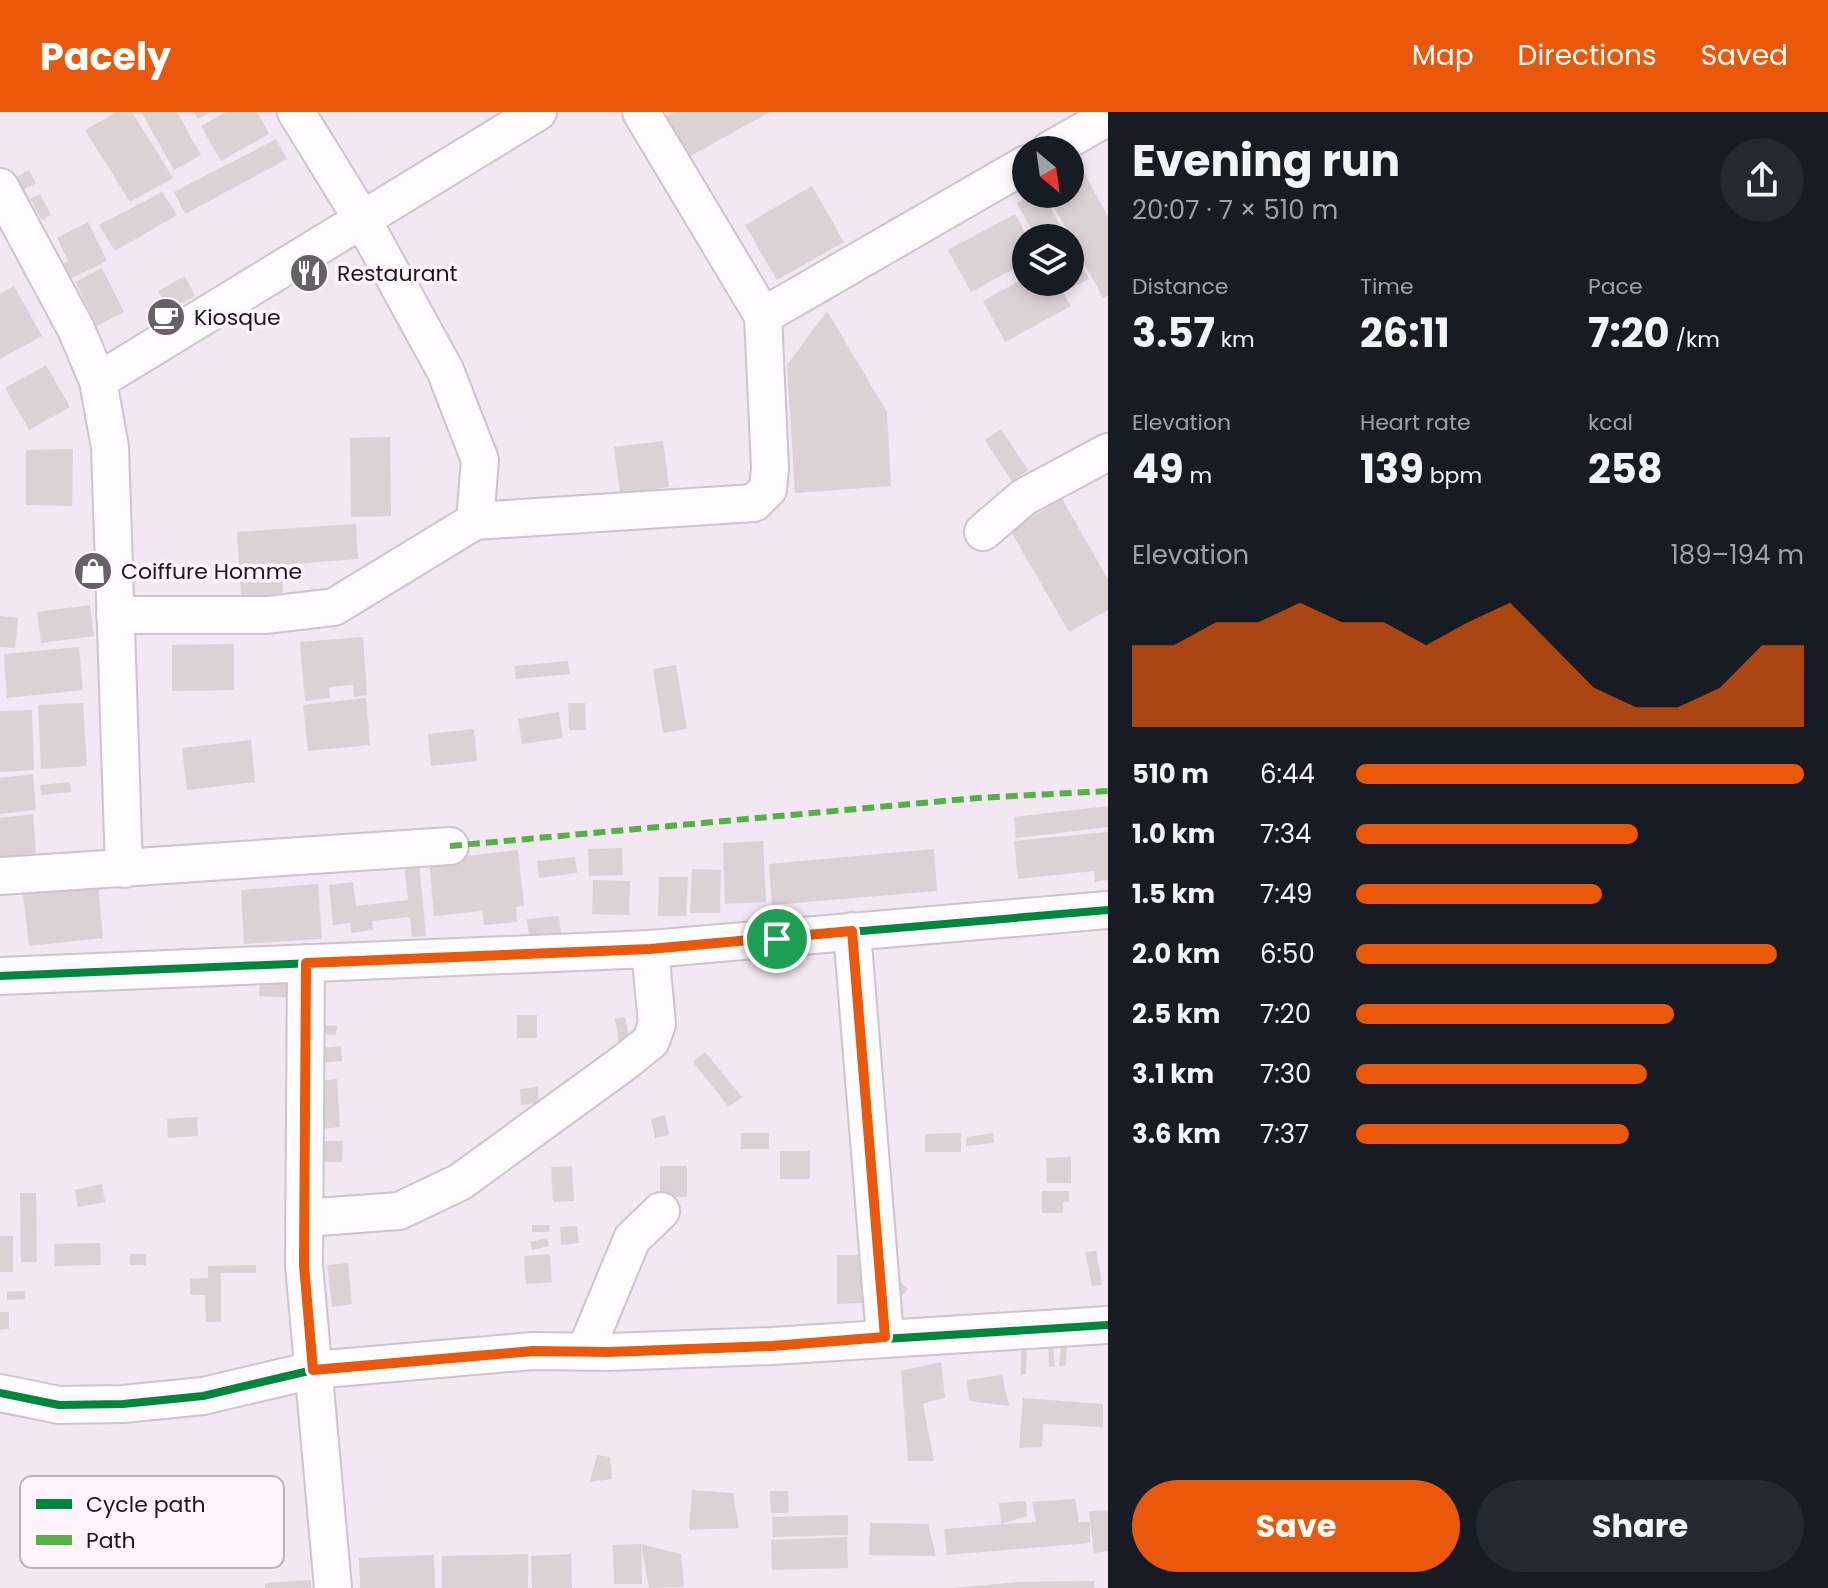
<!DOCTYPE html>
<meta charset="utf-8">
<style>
:root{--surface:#171b24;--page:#242831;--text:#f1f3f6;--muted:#9ea1a6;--accent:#ea580c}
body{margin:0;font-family:Poppins,sans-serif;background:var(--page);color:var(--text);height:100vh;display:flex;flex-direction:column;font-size:30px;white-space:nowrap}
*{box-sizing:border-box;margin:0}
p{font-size:26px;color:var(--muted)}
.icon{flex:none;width:44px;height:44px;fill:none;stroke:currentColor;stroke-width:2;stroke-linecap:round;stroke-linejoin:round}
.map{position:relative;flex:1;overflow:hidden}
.details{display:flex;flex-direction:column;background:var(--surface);width:720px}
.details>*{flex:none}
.needle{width:52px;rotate:151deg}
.tools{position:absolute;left:1012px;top:24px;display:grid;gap:16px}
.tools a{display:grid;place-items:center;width:72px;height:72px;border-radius:50%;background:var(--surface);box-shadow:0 4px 12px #0003;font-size:40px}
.pin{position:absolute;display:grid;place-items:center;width:68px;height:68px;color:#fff;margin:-34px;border:4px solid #fff;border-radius:50%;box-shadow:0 2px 8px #0007}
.round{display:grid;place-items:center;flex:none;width:84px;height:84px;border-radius:42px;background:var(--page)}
.head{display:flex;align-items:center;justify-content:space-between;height:136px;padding:0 24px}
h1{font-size:44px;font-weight:700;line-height:60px}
.stats{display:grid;grid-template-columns:repeat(3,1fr);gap:12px;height:136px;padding:8px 24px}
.stats div{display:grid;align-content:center}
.stats b{font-size:40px;font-weight:700}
.stats small{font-size:22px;font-weight:400}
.stats p{font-size:22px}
.chart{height:224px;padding:16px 24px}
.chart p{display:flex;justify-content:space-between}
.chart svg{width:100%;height:144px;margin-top:8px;fill:var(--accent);opacity:.7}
.cta{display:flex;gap:16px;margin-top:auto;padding:16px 24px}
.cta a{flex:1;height:92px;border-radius:48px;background:var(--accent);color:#fff;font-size:32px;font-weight:700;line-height:92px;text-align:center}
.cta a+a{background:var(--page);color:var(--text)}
ul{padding:0 24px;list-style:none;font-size:26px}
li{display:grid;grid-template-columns:128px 96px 1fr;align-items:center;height:60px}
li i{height:20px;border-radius:10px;background:var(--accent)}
header{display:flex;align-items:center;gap:48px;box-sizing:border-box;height:112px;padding:0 40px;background:var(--accent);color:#fff}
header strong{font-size:38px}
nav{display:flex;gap:44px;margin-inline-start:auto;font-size:28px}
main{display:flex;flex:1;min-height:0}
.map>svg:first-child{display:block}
.building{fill:#dcd1d4}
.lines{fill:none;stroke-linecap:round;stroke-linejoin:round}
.minor-casing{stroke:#cdc4cd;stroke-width:40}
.minor{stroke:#fdfbfd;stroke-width:36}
.quiet{stroke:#55b145;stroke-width:6;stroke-dasharray:12 6;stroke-linecap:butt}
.cycleway-casing{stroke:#fff3ff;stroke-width:13}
.cycleway{stroke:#00873e;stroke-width:8}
.route-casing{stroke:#fff;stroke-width:16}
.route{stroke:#ea580c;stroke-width:10}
.labels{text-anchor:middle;stroke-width:7;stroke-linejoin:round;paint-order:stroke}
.poi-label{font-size:22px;fill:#1e171e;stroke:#fff3ff;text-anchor:start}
.key{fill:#fff3ff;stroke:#bcb1bc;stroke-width:2}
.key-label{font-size:22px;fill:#1e171e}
</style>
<header>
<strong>Pacely</strong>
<nav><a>Map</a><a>Directions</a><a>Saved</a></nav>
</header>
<main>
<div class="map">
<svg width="1108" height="1476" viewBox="0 0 1108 1476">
<rect width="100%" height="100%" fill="#f2e7f2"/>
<path class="building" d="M 117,0 L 132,0 L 173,66 L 130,90 L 85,18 Z
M 141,0 L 177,0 L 201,43 L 174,58 Z
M 194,0 L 211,0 L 198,7 Z
M 226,0 L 257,0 L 269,22 L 221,49 L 201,14 Z
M 674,0 L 770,0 L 685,47 L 663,6 Z
M 276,27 L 287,47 L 185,102 L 174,80 Z
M 1079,51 L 1108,105 L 1108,183 L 1103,186 L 1047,82 L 1070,82 L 1070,56 Z
M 29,58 L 36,71 L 23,78 L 16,65 Z
M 812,74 L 844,130 L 777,168 L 745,113 Z
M 162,80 L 177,103 L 115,139 L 99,113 Z
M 40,82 L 51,103 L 42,108 L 30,87 Z
M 1033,82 L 1043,82 L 1067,126 L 1036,126 L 1017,91 Z
M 1015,102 L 1028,126 L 1026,150 L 971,180 L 948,138 Z
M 88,110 L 107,149 L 68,168 L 60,153 L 68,149 L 57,126 Z
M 1070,132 L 1089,167 L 1065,179 L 1060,170 L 1070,170 Z
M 102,156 L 124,200 L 97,214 L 75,170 Z
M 185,164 L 195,184 L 169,198 L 158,179 Z
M 1026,165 L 1026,170 L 1057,170 L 1071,194 L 1005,230 L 983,189 Z
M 14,174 L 42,224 L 0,247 L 0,182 Z
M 827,199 L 887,300 L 891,374 L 795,381 L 787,253 Z
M 46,253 L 70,295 L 29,318 L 5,276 Z
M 1001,317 L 1028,358 L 1012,369 L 985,328 Z
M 390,325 L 391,404 L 351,405 L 350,326 Z
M 663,329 L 669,375 L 620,382 L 614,335 Z
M 73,337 L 72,394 L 26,393 L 26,338 Z
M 1062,387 L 1108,467 L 1108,498 L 1069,520 L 1010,418 Z
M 356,412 L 358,447 L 281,453 L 284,496 L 242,499 L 237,420 Z
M 90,493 L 94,524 L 41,531 L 37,500 Z
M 0,504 L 18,506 L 15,536 L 0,535 Z
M 363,525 L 367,583 L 354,585 L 353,573 L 329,575 L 330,586 L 305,589 L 300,530 Z
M 234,532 L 234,578 L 172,579 L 172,533 Z
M 79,535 L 83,578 L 7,586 L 4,542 Z
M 568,549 L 570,562 L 516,567 L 514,554 Z
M 676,553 L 687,617 L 663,621 L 653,557 Z
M 366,586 L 370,633 L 308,639 L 303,593 Z
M 83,591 L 87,654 L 41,657 L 38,593 Z
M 568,591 L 585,591 L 586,618 L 569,618 Z
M 32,598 L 34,658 L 0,660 L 0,599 Z
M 559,600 L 563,626 L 522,632 L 518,607 Z
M 474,617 L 477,649 L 431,654 L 428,622 Z
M 251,628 L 255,670 L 187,678 L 182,636 Z
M 33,662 L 36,698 L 0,702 L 0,666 Z
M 70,670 L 71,680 L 41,683 L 40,673 Z
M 1108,694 L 1108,715 L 1016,726 L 1014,705 Z
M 33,702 L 36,741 L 0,745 L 0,706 Z
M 1108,720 L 1108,768 L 1095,770 L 1094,759 L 1018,767 L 1014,729 Z
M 763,729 L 766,790 L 725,792 L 723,731 Z
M 622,736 L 623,763 L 589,764 L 588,737 Z
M 934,737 L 937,779 L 772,793 L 769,752 Z
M 518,738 L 524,794 L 516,795 L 517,810 L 484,813 L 482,799 L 434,804 L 429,748 Z
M 575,745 L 577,761 L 539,766 L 537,749 Z
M 419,750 L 426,824 L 412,825 L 410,805 L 372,809 L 373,818 L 351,821 L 350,811 L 333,813 L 329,773 L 353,770 L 356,794 L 408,788 L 404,751 Z
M 692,757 L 721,758 L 720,801 L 690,801 Z
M 659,765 L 688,765 L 686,804 L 658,804 Z
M 593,768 L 630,769 L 629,803 L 592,802 Z
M 318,772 L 322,827 L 244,832 L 241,778 Z
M 98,773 L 103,826 L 29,834 L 23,781 Z
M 559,804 L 561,821 L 529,824 L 527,807 Z
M 260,867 L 292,869 L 291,886 L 259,884 Z
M 517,903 L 537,903 L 537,926 L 517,926 Z
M 625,905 L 631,936 L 620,938 L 615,907 Z
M 319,913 L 337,914 L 336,923 L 318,922 Z
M 341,934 L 342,949 L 321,951 L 319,936 Z
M 705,940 L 742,985 L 729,995 L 693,950 Z
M 337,967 L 340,1015 L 322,1017 L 319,969 Z
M 538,975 L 539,991 L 521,993 L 520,977 Z
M 665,1003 L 669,1023 L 655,1026 L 651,1007 Z
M 197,1005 L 198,1024 L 168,1026 L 167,1007 Z
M 741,1021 L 769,1021 L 769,1037 L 741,1037 Z
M 961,1021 L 961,1040 L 925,1040 L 925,1022 Z
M 993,1021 L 994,1031 L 966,1034 L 967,1025 Z
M 320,1029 L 343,1029 L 342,1050 L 320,1050 Z
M 780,1039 L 810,1039 L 810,1067 L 780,1067 Z
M 1071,1045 L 1071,1071 L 1047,1071 L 1046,1046 Z
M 572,1054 L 574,1089 L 553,1090 L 551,1055 Z
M 660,1054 L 687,1054 L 687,1085 L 660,1085 Z
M 102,1072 L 105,1090 L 78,1095 L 75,1078 Z
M 1042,1079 L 1069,1079 L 1069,1090 L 1063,1090 L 1063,1101 L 1042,1101 Z
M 20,1081 L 36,1081 L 37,1150 L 21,1150 Z
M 532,1113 L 550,1113 L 549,1120 L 532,1120 Z
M 577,1114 L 579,1131 L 561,1133 L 560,1115 Z
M 0,1124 L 13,1124 L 13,1160 L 0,1160 Z
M 547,1126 L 549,1134 L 532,1138 L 530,1130 Z
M 100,1131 L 101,1153 L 55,1154 L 54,1132 Z
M 1096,1139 L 1102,1173 L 1092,1174 L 1085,1140 Z
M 130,1142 L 146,1142 L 146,1153 L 130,1153 Z
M 550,1142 L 552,1170 L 526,1172 L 524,1144 Z
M 837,1143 L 864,1143 L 864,1191 L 837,1192 Z
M 348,1151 L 352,1192 L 332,1195 L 327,1153 Z
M 256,1153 L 256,1161 L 221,1161 L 221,1210 L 206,1210 L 205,1183 L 190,1183 L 190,1167 L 208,1166 L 208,1154 Z
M 896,1166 L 908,1177 L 900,1186 L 890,1178 Z
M 25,1179 L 25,1187 L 7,1188 L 7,1180 Z
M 0,1200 L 9,1200 L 9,1217 L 0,1218 Z
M 1067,1232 L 1066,1253 L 1059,1254 L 1061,1233 Z
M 1048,1234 L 1053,1234 L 1055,1255 L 1049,1254 Z
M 1027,1237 L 1026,1262 L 1021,1263 L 1021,1240 Z
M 941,1250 L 945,1285 L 923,1292 L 934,1349 L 908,1349 L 901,1259 Z
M 1002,1263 L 1009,1294 L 969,1289 L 967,1268 Z
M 1023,1286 L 1103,1292 L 1103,1315 L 1043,1312 L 1042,1335 L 1019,1336 Z
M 597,1343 L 610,1345 L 612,1367 L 590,1370 Z
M 692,1378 L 733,1381 L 739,1416 L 689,1418 Z
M 770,1379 L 788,1379 L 789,1401 L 771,1401 Z
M 1075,1387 L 1079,1410 L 1090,1410 L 1090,1431 L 947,1443 L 944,1417 L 1036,1410 L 1032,1390 Z
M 1026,1389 L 1027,1404 L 1001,1412 L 999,1391 Z
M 1108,1398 L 1108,1439 L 1094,1441 L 1089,1399 Z
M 848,1403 L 848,1423 L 773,1425 L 772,1405 Z
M 870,1411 L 928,1412 L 936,1444 L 869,1443 Z
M 847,1425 L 848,1456 L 772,1458 L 771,1428 Z
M 641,1432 L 642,1472 L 614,1472 L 613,1433 L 641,1432 L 681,1442 L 684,1475 L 649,1476 Z
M 528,1442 L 528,1476 L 442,1476 L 442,1444 Z
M 571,1442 L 572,1476 L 532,1476 L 531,1444 Z
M 434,1443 L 435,1476 L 360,1476 L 359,1446 Z
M 311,1468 L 311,1476 L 265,1476 L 265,1471 Z
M 1094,1469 L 1094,1476 L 952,1476 L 1019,1470 Z"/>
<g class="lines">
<g class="minor-casing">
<path id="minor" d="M 641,0 L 763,204
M 1050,38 L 1108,5
M 0,75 L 76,217 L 98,269 L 110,335 L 124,757
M 98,269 L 538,0
M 475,409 L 754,391 L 768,377 L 770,356 L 763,204 L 1026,52
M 983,420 L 1024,385 L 1108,340
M 115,503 L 267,503 L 334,495 L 475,409 L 480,348 L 445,258 L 362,107 L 296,0
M 0,764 L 450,734
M 852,819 L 885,1225
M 306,851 L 304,1153 L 333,1476
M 0,864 L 650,837 L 1108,798
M 304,1106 L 399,1099 L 460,1070 L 625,950 L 651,929 L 657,912 L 650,837
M 585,1240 L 632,1127 L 661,1099
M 0,1281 L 59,1293 L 123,1292 L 203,1284 L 313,1258 L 533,1239 L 609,1240 L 772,1234 L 1108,1213"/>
</g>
<use href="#minor" class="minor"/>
<path class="quiet" d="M 450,734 L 977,686 L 1108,679"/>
<g class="cycleway-casing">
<path id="cycleway" d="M 0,864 L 650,837 L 1108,798
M 0,1281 L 59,1293 L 123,1292 L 203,1284 L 313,1258 L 533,1239 L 609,1240 L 772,1234 L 1108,1213"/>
</g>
<use href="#cycleway" class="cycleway"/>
</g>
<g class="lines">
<g class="route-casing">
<path id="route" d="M 852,819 L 885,1225 L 772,1234 L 609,1240 L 533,1239 L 313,1258 L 304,1153 L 306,851 L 650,837 Z"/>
</g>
<use href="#route" class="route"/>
</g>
<defs>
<g id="restaurant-disc" transform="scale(2)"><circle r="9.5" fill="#686068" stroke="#fff3ff"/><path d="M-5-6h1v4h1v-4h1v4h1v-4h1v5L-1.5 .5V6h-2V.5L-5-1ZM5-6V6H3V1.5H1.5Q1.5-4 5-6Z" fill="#fff"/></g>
<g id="cafe-disc" transform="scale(2)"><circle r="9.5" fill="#686068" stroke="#fff3ff"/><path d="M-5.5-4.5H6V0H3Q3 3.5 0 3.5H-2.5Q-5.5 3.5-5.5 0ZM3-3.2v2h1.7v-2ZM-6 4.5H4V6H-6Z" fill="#fff"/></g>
<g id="shop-disc" transform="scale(2)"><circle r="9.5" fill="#686068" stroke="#fff3ff"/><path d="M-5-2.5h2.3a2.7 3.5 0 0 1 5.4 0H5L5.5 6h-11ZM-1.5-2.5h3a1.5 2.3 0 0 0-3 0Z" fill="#fff"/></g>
</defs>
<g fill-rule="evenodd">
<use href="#restaurant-disc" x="309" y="161"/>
<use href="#cafe-disc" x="166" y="205"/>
<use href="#shop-disc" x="93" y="459"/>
</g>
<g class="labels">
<g class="poi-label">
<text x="337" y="169">Restaurant</text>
<text x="194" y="213">Kiosque</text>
<text x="121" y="467">Coiffure Homme</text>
</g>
</g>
<rect x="20" y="1364" width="264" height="92" rx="12" class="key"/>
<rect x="36" y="1387" width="36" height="10" fill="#00873e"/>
<rect x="36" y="1423" width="36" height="10" fill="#55b145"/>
<g class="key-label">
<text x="86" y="1400">Cycle path</text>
<text x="86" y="1436">Path</text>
</g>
</svg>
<div class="tools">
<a><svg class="needle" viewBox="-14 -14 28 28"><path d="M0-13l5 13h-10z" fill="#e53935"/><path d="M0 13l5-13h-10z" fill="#9ea1a6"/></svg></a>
<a><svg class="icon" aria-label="layers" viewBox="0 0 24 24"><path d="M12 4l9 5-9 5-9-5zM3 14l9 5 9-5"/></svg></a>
</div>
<div class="pin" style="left:777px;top:827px;background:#1e9e55"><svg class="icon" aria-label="arrive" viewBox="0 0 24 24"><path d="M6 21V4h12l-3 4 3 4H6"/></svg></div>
</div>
<section class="details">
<div class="head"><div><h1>Evening run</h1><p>20:07 · 7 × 510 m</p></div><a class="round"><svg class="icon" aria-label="share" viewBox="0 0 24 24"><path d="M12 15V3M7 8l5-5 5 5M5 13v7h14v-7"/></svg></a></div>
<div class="stats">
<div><p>Distance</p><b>3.57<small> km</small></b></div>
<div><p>Time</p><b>26:11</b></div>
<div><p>Pace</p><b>7:20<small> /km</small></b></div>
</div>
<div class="stats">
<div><p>Elevation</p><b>49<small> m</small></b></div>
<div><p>Heart rate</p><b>139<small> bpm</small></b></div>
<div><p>kcal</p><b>258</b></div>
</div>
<div class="chart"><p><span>Elevation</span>189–194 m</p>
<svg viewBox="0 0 160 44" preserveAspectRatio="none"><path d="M0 44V19L10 19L20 12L30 12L40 6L50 12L60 12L70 19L80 12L90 6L100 19L110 32L120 38L130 38L140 32L150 19L160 19V44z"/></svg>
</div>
<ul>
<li><b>510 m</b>6:44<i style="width:100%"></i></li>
<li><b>1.0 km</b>7:34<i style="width:63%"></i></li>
<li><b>1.5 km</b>7:49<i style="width:55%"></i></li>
<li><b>2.0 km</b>6:50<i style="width:94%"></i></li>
<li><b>2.5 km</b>7:20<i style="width:71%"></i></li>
<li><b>3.1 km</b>7:30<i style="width:65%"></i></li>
<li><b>3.6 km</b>7:37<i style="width:61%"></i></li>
</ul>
<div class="cta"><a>Save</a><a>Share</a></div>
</section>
</main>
